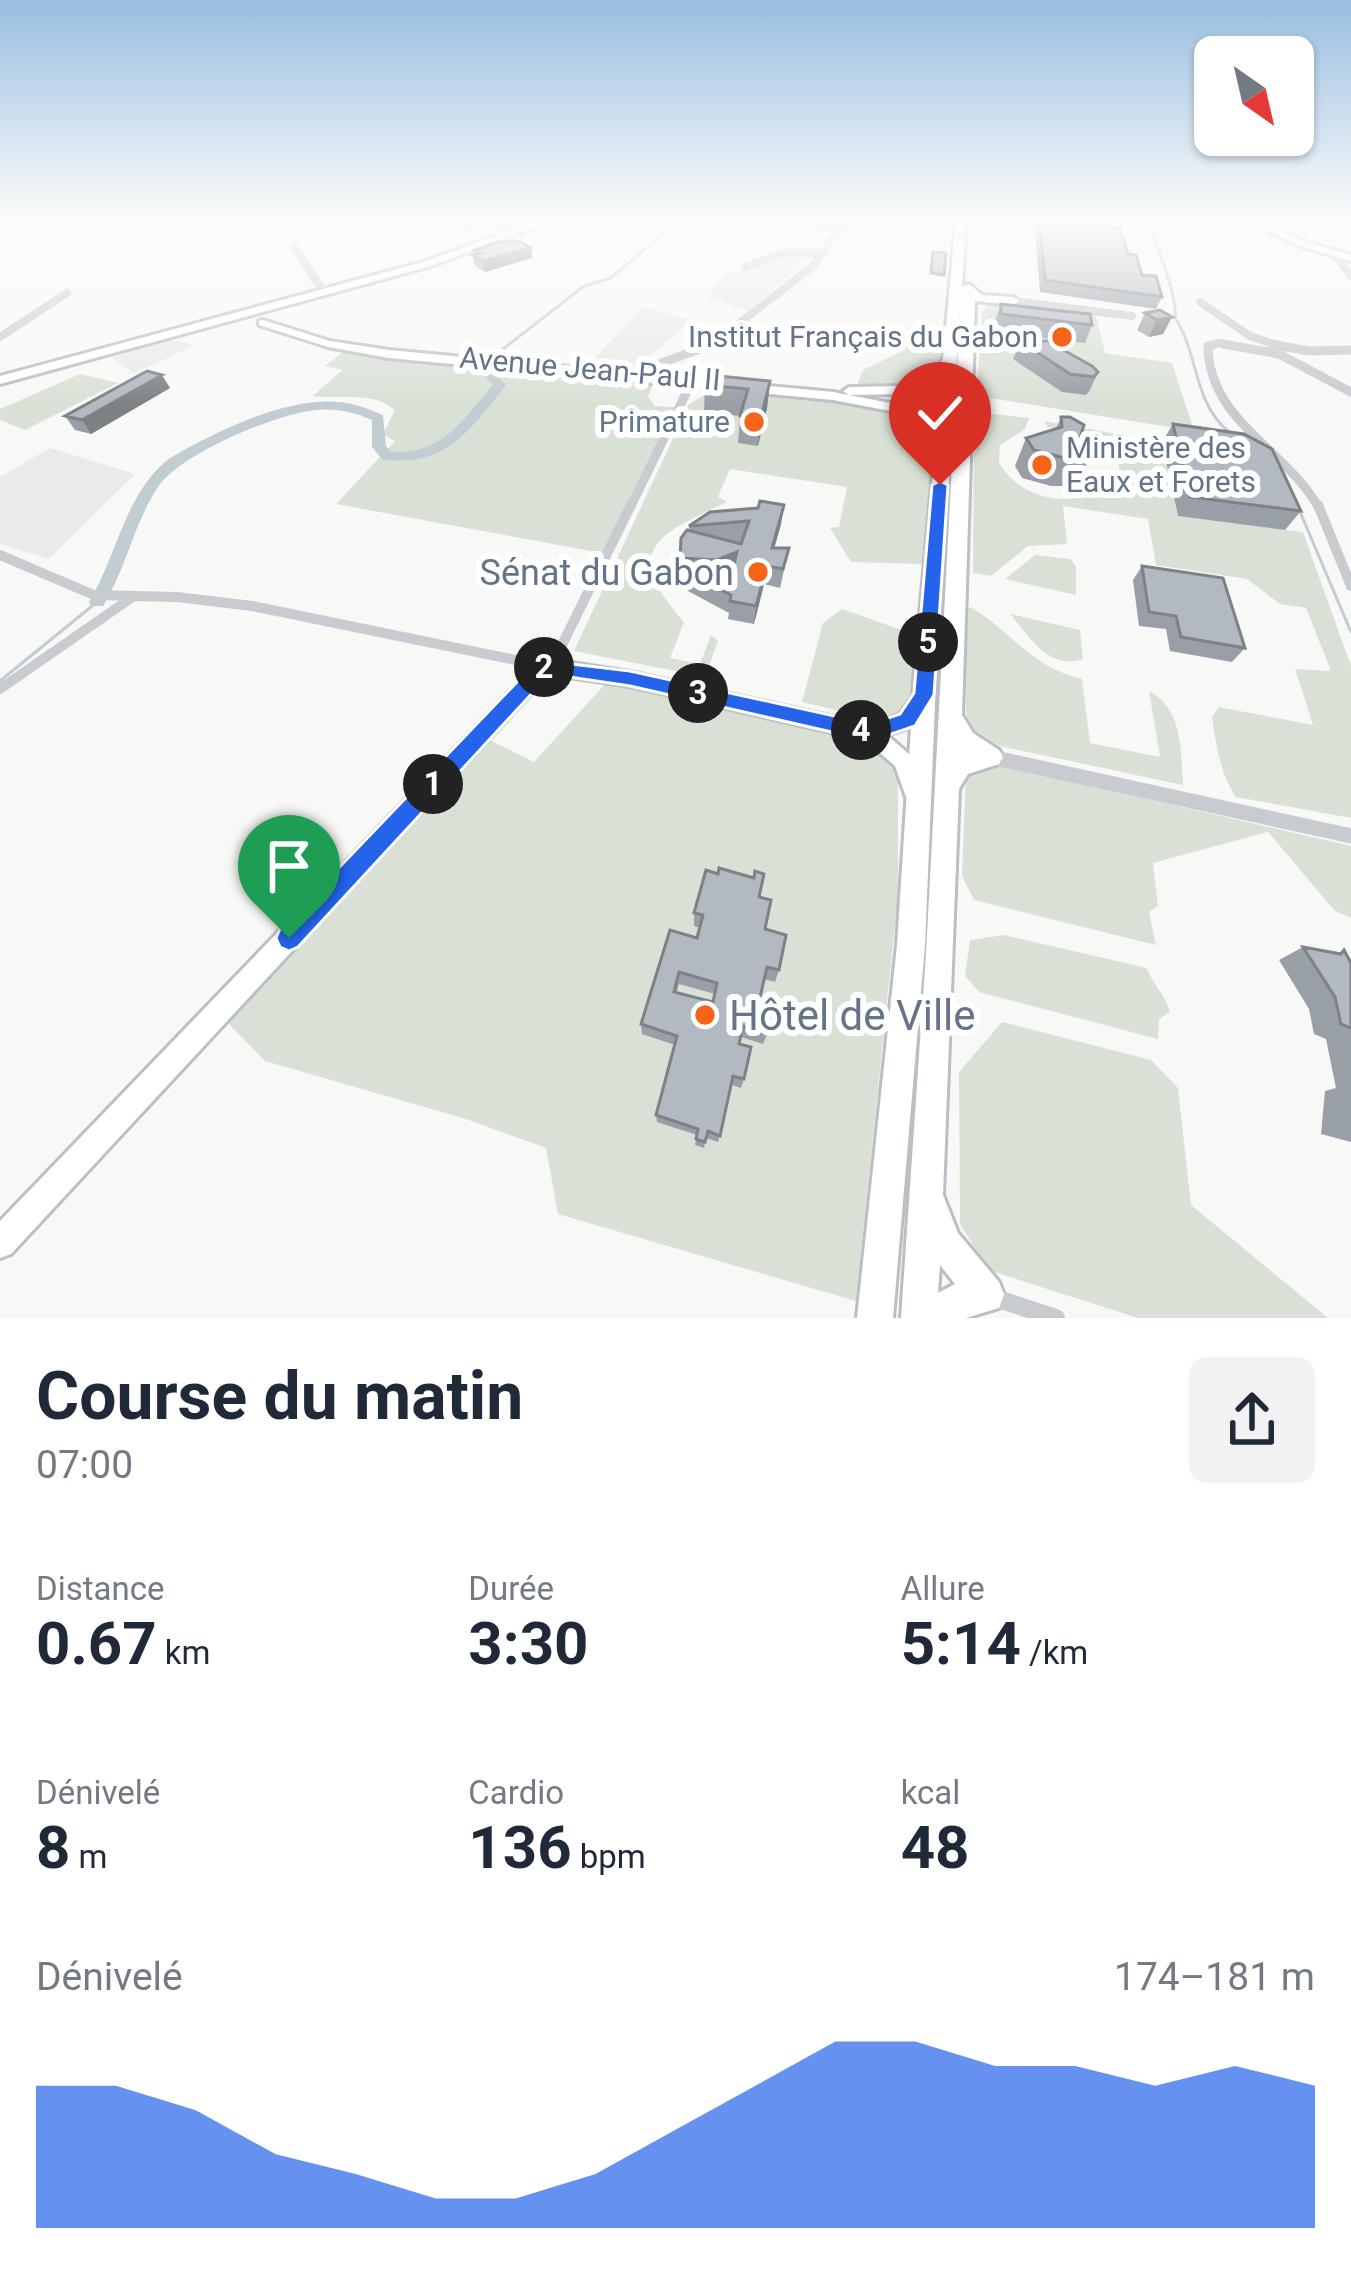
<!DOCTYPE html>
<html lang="fr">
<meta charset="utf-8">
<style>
:root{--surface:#fff;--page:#f2f2f3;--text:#1f2937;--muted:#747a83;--accent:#2563eb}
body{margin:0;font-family:Roboto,sans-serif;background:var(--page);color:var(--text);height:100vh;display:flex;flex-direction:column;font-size:45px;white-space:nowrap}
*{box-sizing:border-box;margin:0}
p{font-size:39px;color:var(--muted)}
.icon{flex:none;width:66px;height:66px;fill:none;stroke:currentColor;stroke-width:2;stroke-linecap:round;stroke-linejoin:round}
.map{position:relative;height:1318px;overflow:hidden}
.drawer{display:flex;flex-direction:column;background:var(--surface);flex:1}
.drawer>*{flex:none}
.needle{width:78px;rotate:146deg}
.controls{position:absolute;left:1194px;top:36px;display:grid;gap:24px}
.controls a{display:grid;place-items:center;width:120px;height:120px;border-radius:18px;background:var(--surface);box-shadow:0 3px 9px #0004;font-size:60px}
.pin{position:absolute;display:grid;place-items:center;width:102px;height:102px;color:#fff;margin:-123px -51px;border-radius:50% 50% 50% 0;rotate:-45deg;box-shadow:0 0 12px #0007}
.pin .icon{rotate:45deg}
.km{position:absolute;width:60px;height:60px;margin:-30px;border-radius:50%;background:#222;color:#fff;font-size:33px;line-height:60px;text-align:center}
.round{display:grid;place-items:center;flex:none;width:126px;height:126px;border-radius:18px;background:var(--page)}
.summary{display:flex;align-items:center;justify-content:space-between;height:204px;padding:0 36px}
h1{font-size:66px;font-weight:700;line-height:90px}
.stats{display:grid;grid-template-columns:repeat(3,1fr);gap:18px;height:204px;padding:12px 36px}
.stats div{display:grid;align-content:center}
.stats b{font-size:60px;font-weight:700}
.stats small{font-size:33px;font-weight:400}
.stats p{font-size:33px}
.chart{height:336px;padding:24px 36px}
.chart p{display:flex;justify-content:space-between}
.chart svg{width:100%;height:216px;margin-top:12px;fill:var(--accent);opacity:.7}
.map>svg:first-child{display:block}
.built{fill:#e9eae9}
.green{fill:#d9e1d6}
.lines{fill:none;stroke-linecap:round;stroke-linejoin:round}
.stream{stroke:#c2cdd3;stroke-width:3}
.river{fill:#c2cdd3;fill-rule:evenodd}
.secondary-casing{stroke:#bcc0c6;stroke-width:6}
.primary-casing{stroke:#bbbec3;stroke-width:6}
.street-far4{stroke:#c8cbd0;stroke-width:8}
.street-far3{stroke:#c8cbd0;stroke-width:9}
.street-far2{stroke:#c8cbd0;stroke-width:10}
.street-far1{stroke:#c8cbd0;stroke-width:15}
.street{stroke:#c8cbd0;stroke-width:18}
.secondary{fill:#fff;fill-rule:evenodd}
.primary{fill:#fff;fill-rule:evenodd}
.wall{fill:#999fa6;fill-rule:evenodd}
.shaded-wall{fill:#7d8287}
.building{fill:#b2b9c1;stroke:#7d8287;stroke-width:3;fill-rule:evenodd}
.route{fill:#2563eb;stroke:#fff;stroke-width:3}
.poi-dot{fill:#f66419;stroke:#fff;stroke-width:4.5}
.labels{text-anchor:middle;stroke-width:12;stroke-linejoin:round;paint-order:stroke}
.far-poi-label{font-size:30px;fill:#64758a;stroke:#fff;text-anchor:end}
.far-street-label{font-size:30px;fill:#64758a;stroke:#fff}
.poi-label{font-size:36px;fill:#64758a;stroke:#fff;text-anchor:end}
.near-poi-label{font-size:42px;fill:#64758a;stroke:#fff;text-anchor:start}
</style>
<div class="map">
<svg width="1351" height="1318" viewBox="0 0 1351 1318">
<rect width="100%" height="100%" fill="#f8f9f6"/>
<path class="built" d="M 817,253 L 748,311 L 708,297 L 726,273 L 746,271 L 759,260 L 778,256 Z
M 643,307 L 693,320 L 637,366 L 590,363 Z
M 163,338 L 196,345 L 134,373 L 111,358 L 131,351 L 127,348 Z
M 50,448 L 135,474 L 49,559 L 0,544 L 0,477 Z"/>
<path class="green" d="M 987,305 L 1096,315 L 1105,353 L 1172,363 L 1194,431 L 977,396 L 982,312 Z
M 927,344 L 943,345 C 934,393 899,388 857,386 L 863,370 L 898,353 L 898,348 Z
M 343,352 L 653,384 L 648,397 L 655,406 L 676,407 L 604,552 L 591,551 L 336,504 L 395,441 L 383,434 L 395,410 C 372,390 341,400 313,396 L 342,370 L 325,366 Z
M 80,374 L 118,383 L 25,430 L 0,420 L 0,409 Z
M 713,390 L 849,402 L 902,413 L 935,438 L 923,564 L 851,562 L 830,528 L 839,527 L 847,487 L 730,469 L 718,497 L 727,502 C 658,535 619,548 684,622 L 670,658 L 700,664 L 711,635 L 718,641 L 705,677 L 574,651 L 689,404 Z
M 974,412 L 1029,418 L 1025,429 L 1000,445 L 999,463 C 1052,549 1210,457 1048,427 L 1044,421 L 1162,442 L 1178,516 L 1303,532 L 1351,666 L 1351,818 L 1236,797 C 1220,774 1216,744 1212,717 L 1219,707 L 1313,725 L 1295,669 L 1331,671 L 1306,608 L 1280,604 L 1247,579 L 1156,565 L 1148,519 L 1063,506 L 1067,544 L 1028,546 L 991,576 L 973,573 Z
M 1035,555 L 1070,559 L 1076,566 L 1076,595 L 1005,579 Z
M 971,607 C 1014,634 1031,667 1082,679 L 1090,743 L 1160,757 L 1149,691 C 1183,709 1181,751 1183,785 L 999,746 L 974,730 L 966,715 L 965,610 Z
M 842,609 L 919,636 C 917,654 919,686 911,702 C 896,730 826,707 802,702 L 823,623 Z
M 1010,614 L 1080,630 L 1083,659 C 1049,671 1029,636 1010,614 Z
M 607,682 L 863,740 L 878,747 L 898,768 L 898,896 L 856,1301 L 558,1214 L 546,1148 L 466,1119 L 265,1061 L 227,1022 L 488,739 L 534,762 Z
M 991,763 L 1351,846 L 1351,918 L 1334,910 L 1268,832 L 1153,863 L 1158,906 L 1149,912 L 1156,945 L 974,900 L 962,876 L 966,775 Z
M 1004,935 L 1147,968 C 1153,986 1165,993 1170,1012 L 1159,1019 L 1158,1039 L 979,992 L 965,976 L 970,940 Z
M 1002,1022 L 1151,1060 L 1178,1088 L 1191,1205 L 1328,1318 L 1138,1318 L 988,1270 L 960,1224 L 959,1072 Z"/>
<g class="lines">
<path class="stream" d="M 1148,220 C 1156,247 1178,294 1175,318 C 1199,354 1193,403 1229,432
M 489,360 L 584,286 L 611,278 L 679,220
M 1284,474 L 1351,632
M 0,681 L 97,602"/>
<path class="river" d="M 479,364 L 487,364 L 506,385 C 471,429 445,469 382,459 L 372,447 L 372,420 C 353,412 337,408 317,410 C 277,413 180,454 158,487 C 134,523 126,569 103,606 L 91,606 L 89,602 C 117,556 125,492 170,458 C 215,432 285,397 338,402 C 354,403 368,409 383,415 L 386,446 L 391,452 C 443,455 462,420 493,385 L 479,370 Z"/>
<g class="secondary-casing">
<path id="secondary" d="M 1245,220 L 1257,220 L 1309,243 L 1351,255 L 1351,261 L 1303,247 Z
M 263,320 L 330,341 L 389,350 L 833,392 L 911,407 L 932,403 L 904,394 L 849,395 L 843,391 L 849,387 L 905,386 L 954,404 L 911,415 L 833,400 L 389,358 L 328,347 L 259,325 L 259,321 Z
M 545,659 L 630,672 L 871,725 L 900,714 L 917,691 L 931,691 L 933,696 L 914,726 L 887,735 L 910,755 L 923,791 L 920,797 L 913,800 L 906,797 L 895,766 L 865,740 L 630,686 L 549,674 L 11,1254 L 0,1258 L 0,1221 L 539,661 Z"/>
</g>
<g class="primary-casing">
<path id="primary" d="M 538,220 L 553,220 L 431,266 L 0,384 L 0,376 L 423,262 Z
M 956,220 L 966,220 L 962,287 L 969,284 L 982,295 L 1013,297 L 1019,301 L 1013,305 L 975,301 L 962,715 L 973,733 L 999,750 L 1003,757 L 999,764 L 968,774 L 959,789 L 943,1195 L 958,1233 L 999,1282 L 1004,1295 L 999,1308 L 966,1318 L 901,1318 L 926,954 L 961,295 L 936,680 L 925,945 L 893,1318 L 857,1318 L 897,945 L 914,680 L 935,452 L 925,431 L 892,409 L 905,406 L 937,426 L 941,384 L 905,394 L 898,390 L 930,379 L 943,359 ZM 940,1265 L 955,1284 L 938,1293 Z"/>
</g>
<path class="street-far4" d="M 448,220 L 469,226 L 503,223
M 816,220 L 814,225 L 842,228
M 294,247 L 324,292
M 1336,256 L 1351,276
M 745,267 L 783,253 L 823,253
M 1013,301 L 1132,316
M 1200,302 L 1250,336 L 1282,347
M 0,337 L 67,293
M 709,347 L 814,265 L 833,237 L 853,220
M 1208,347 L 1218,343 L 1240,347"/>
<path class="street-far3" d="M 1215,344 L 1208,346 C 1209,421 1285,448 1319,508
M 1223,344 L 1279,354 L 1351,392
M 1271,344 L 1309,351 L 1351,350
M 656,365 L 713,344
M 630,508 L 693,379"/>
<path class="street-far2" d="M 1318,505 L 1351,586
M 0,555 L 94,595 L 177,597 L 252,606 L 545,666 L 557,655 L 631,505
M 0,689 L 134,596"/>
<path class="street-far1" d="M 991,757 L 1351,836"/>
<path class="street" d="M 989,1296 L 1056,1318"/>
<use href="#secondary" class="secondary"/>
<use href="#primary" class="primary"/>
</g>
<path class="wall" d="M 1039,220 L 1064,222 L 1128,254 L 1142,275 L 1162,297 L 1156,309 L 1040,292 L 1035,231 Z
M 531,248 L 532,258 L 485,272 L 475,266 L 472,255 L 476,254 L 475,250 Z
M 1001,304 L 1092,325 L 1085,343 L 995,332 L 995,321 Z
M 1145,313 L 1172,317 L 1163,334 L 1149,337 L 1137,330 Z
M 1020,341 L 1098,372 L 1090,390 L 1086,395 L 1062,392 L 1013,359 Z
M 770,381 L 767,408 L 758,446 L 738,443 L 740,416 L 704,412 L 705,385 Z
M 170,388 L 91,434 L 75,430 L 65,416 Z
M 1061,417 L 1079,441 L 1093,451 L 1079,479 L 1068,478 L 1064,486 L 1051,486 L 1022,478 L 1015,466 L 1026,438 L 1056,429 Z
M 1173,424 L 1301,511 L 1285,530 L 1178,516 L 1162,442 Z
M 710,512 L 781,524 L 774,548 L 789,548 L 780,588 L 764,584 L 754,624 L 728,619 L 729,613 L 688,591 L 682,577 L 680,577 L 681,538 L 689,530 L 689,526 ZM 732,572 L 729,583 L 718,578 Z
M 1142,566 L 1245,648 L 1232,662 L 1170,651 L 1166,629 L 1139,626 L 1133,580 Z
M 759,897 L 765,929 L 779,970 L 775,982 L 764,979 L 759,1002 L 767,1034 L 763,1044 L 741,1037 L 739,1044 L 744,1079 L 741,1088 L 732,1085 L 718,1142 L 706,1138 L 704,1148 L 695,1145 L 697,1135 L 657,1122 L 656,1115 L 675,1045 L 642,1034 L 641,1024 L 697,938 L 700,928 L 694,926 L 694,913 ZM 679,984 L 715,994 L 713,1002 L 677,992 Z
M 1303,947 L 1338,953 L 1344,950 L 1351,963 L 1351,1142 L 1321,1134 L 1325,1091 L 1336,1088 L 1326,1039 L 1314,1034 L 1309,1009 L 1279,960 Z"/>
<path class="shaded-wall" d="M 531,248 L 532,258 L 485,272 L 483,261 Z
M 1172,317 L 1163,334 L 1149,337 L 1157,320 Z
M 162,375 L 170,388 L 91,434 L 82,420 Z
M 770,381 L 767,408 L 758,446 L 761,418 Z
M 784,505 L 781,524 L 769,567 L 772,548 Z
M 737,552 L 735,571 L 716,579 L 717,560 Z
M 767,566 L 764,584 L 754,624 L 756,606 Z"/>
<path class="building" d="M 1039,220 L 1064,220 L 1064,222 L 1120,228 L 1128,254 L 1136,255 L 1142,275 L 1156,276 L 1162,297 L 1045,280 Z
M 518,241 L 531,248 L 483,261 L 472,255 L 480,253 L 475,250 L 497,242 Z
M 933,252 L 946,253 L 944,275 L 931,273 Z
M 1001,304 L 1090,314 L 1092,325 L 1001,314 Z
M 1160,310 L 1172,317 L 1157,320 L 1145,313 Z
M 1020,341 L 1047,341 L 1092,366 L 1098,372 L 1094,377 L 1070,374 Z
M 147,371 L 162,375 L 82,420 L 65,416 Z
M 709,375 L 770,381 L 761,418 L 740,416 L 748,389 L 705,385 Z
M 1061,417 L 1070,417 L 1084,425 L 1079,441 L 1093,451 L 1078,450 L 1078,458 L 1064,458 L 1034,450 L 1026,438 L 1062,427 Z
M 1173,424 L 1244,434 L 1272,449 L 1301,511 L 1190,497 Z
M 760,501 L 784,505 L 772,548 L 789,548 L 783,569 L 767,566 L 756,606 L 730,601 L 731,595 L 688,573 L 682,560 L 729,583 L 737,552 L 717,560 L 680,558 L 681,538 L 687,530 L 741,544 L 749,521 L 689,526 L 710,512 L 758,508 Z
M 1142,566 L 1223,578 L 1245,648 L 1181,637 L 1176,616 L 1149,612 Z
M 719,868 L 754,878 L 755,871 L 764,874 L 759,897 L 771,900 L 765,929 L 786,935 L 779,970 L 767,967 L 759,1002 L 772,1007 L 767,1034 L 743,1026 L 739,1044 L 751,1047 L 744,1079 L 733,1076 L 720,1136 L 708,1131 L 705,1142 L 696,1139 L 698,1129 L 656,1115 L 677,1036 L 641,1024 L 670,930 L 697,938 L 703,915 L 694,913 L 706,870 L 718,874 ZM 679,972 L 717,983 L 713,1002 L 674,992 Z
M 1303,947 L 1341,954 L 1344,950 L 1351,963 L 1351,1028 L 1341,1024 L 1335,997 Z"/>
<linearGradient id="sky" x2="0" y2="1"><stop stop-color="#99bee0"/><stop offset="0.54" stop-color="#fcfcfb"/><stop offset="1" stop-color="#fcfcfb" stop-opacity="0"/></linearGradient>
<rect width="1351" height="405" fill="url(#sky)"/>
<path class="route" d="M 940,481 L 948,485 L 934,695 L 915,726 L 871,741 L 630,686 L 550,674 L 298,947 L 289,951 L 280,947 L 276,938 L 280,929 L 538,660 L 630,671 L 871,724 L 900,714 L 914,693 L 932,485 Z"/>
<g class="poi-dot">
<circle cx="1062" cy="337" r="12"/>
<circle cx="754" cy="422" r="12"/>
<circle cx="1042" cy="465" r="12"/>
<circle cx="758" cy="572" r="12"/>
<circle cx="705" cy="1015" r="12"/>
</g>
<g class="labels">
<g class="far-poi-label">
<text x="1038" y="347">Institut Français du Gabon</text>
<text x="730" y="432">Primature</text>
<text x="1066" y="458" text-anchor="start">Ministère des<tspan x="1066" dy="34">Eaux et Forets</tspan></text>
</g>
<g class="far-street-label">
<text transform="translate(590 369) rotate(5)" y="10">Avenue Jean-Paul II</text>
</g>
<g class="poi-label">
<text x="734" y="585">Sénat du Gabon</text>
</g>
<g class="near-poi-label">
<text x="729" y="1030">Hôtel de Ville</text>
</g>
</g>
</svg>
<div class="controls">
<a><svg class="needle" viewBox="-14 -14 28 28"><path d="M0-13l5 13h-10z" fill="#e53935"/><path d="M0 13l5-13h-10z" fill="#747a83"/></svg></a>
</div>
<div class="pin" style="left:289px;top:938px;background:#1e9e55"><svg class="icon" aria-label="arrive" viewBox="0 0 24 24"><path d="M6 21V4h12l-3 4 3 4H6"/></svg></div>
<div class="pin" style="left:940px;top:485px;background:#d93025"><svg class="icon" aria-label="check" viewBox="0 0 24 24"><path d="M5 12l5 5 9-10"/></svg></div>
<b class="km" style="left:433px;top:784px">1</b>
<b class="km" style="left:544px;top:667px">2</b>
<b class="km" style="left:698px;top:693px">3</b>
<b class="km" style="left:861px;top:730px">4</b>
<b class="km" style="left:928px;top:642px">5</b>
</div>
<section class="drawer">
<div class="summary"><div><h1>Course du matin</h1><p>07:00</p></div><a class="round"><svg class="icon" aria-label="share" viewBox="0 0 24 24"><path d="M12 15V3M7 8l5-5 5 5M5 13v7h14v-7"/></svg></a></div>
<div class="stats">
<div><p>Distance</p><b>0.67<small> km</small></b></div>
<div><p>Durée</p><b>3:30</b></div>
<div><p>Allure</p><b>5:14<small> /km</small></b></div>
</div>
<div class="stats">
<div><p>Dénivelé</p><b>8<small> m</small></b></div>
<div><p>Cardio</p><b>136<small> bpm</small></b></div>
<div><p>kcal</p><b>48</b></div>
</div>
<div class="chart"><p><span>Dénivelé</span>174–181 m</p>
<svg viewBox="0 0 160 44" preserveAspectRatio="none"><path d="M0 44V15L10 15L20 20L30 29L40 33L50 38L60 38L70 33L80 24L90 15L100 6L110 6L120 11L130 11L140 15L150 11L160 15V44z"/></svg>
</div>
</section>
